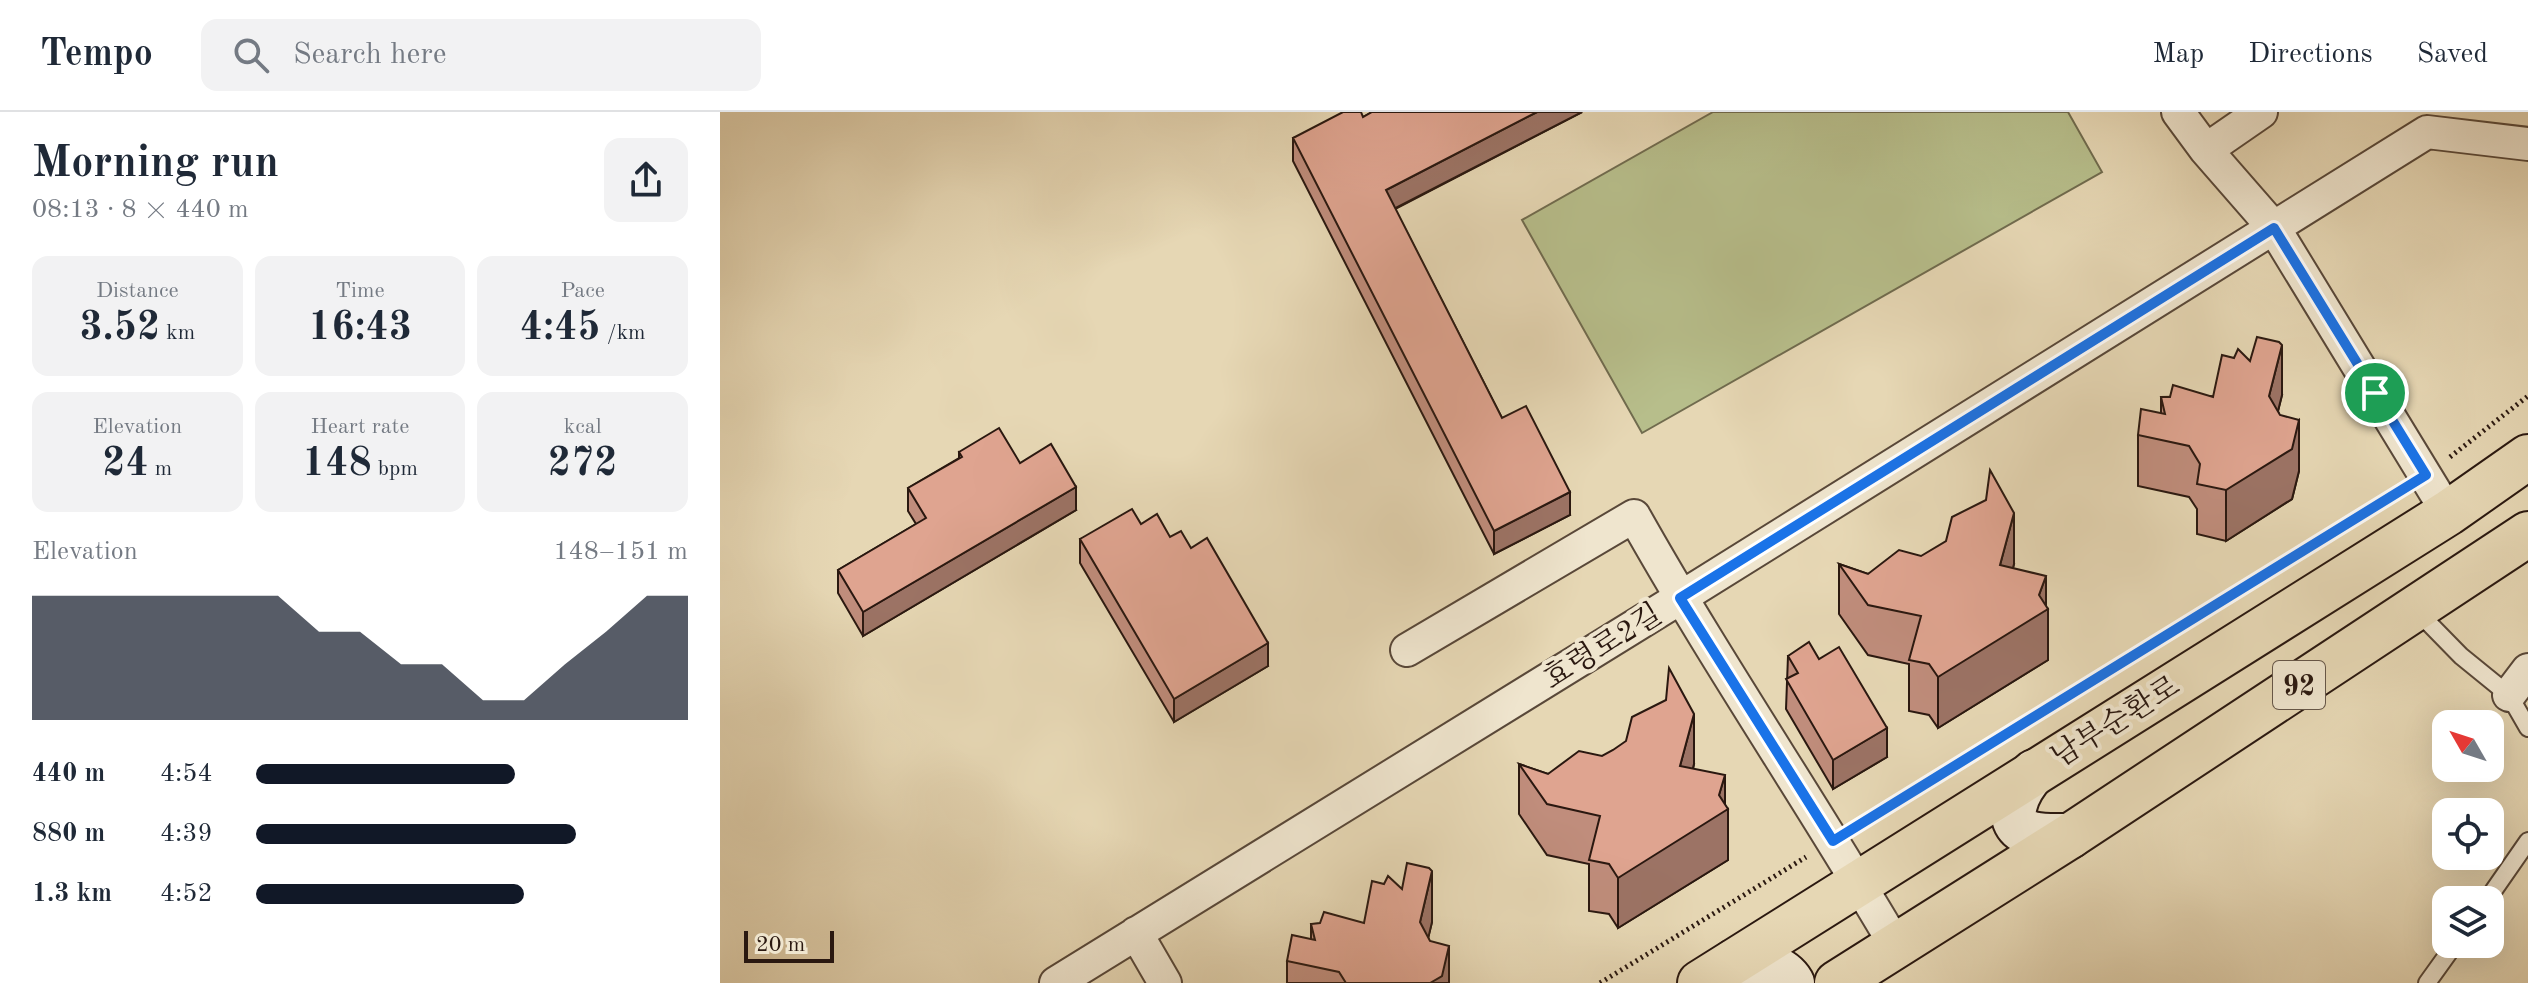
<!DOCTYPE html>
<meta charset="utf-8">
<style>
:root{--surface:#fff;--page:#f2f2f3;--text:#1f2937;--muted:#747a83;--line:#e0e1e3;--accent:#111827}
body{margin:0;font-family:"Old Standard TT","Noto Serif KR",serif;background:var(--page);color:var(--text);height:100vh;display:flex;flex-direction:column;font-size:30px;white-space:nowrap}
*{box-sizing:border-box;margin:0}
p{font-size:26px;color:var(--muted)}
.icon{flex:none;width:44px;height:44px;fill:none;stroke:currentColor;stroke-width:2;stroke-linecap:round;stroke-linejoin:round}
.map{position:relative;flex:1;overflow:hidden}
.sheet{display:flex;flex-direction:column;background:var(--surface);width:720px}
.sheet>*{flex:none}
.needle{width:52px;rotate:309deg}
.controls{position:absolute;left:1712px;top:598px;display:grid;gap:16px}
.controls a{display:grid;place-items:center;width:72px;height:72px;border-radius:16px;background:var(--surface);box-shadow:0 8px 32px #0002;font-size:40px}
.scale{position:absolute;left:24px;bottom:20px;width:90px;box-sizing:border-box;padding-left:8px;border:4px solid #2a1810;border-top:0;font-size:22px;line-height:28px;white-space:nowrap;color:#2a1810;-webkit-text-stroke:6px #efe5ce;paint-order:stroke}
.pin{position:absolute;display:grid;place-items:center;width:68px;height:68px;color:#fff;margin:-34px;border:4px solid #fff;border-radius:50%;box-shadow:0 2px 8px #0007}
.round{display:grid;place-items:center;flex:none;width:84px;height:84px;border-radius:16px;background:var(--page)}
.summary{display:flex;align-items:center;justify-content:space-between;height:136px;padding:0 32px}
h1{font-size:44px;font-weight:700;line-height:60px}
.figures{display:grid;grid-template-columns:repeat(3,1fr);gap:12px;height:136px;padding:8px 32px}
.figures div{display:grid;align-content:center;border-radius:16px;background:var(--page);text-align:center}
.figures b{font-size:40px;font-weight:700}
.figures small{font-size:22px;font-weight:400}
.figures p{font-size:22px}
.chart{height:224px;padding:16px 32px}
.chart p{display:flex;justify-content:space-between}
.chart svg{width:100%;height:144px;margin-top:8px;fill:var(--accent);opacity:.7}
ul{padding:0 32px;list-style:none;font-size:26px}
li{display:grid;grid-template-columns:128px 96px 1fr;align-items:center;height:60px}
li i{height:20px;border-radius:10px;background:var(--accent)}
header{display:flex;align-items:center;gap:48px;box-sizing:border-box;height:112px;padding:0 40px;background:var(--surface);border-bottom:2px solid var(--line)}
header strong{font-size:38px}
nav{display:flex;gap:44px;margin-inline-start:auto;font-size:28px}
.search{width:560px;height:72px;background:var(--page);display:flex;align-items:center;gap:20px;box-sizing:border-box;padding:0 28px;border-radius:16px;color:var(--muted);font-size:30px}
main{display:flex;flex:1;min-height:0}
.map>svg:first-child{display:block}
.green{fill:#b7be8b;stroke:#706b4e;stroke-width:2}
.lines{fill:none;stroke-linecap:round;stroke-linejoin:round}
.lane-casing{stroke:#594839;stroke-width:20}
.street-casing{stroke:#594839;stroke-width:36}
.secondary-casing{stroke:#2a1810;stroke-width:48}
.primary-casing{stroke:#2a1810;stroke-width:48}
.path{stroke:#2a1810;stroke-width:5;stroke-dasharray:2 4;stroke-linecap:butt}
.lane{stroke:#efe5ce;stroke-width:16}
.street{stroke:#efe5ce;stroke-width:32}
.secondary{stroke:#efe5ce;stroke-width:44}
.primary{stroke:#e6d7b4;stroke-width:44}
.wall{fill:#c08d7c;stroke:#2a1810;stroke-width:2}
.shaded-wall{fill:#9c7365;stroke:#2a1810;stroke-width:2}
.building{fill:#dfa490;stroke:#2a1810;stroke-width:2}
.route-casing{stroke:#fff;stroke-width:16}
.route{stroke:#1a73e8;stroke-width:10}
.labels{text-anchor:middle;stroke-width:8;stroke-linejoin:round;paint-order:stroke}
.shield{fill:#efe5ce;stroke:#655649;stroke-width:2}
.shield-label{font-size:28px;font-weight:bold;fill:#2a1810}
.street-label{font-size:30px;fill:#2a1810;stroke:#efe5ce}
</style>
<header>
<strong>Tempo</strong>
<div class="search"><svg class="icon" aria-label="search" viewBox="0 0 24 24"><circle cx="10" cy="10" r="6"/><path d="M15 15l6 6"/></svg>Search here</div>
<nav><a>Map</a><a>Directions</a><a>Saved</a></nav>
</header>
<main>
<section class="sheet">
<div class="summary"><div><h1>Morning run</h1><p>08:13 · 8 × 440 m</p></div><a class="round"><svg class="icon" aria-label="share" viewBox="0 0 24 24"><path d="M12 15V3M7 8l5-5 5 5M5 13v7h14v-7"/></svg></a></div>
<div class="figures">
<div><p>Distance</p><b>3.52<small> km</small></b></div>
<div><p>Time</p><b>16:43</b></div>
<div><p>Pace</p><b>4:45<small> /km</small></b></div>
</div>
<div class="figures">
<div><p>Elevation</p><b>24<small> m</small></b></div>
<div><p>Heart rate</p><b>148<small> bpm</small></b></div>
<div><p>kcal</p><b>272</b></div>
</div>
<div class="chart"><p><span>Elevation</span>148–151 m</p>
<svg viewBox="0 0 160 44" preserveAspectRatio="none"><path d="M0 44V6L10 6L20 6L30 6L40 6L50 6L60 6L70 17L80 17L90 27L100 27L110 38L120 38L130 27L140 17L150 6L160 6V44z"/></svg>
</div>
<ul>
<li><b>440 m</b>4:54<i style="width:60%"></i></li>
<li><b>880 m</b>4:39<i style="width:74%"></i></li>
<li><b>1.3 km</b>4:52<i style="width:62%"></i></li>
</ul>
</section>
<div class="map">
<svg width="1808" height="871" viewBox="0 0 1808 871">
<rect width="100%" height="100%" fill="#e6d7b4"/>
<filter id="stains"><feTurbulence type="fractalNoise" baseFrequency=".0025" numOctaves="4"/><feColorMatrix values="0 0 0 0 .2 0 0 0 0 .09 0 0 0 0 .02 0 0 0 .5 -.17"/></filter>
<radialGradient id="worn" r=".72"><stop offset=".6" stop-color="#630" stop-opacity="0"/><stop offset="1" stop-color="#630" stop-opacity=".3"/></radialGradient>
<path class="green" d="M 993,0 L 1348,0 L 1382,60 L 922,321 L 802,108 Z"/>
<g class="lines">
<g class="lane-casing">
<path id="lane" d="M 1696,498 L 1741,544 L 1789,583 L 1808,616
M 1767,788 L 1808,729
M 1707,871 L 1735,832"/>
</g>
<g class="street-casing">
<path id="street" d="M 1458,0 L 1486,38 L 1554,116 L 1728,401
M 1486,38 L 1541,0
M 687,538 L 914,404 C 996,550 1091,689 1176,834
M 1789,583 L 1808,558
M 416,821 L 445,871
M 336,871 L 960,486 L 1707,20 L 1808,32"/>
</g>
<g class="secondary-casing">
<path id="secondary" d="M 1314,660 C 1299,676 1278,713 1312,722 C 1324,725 1338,724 1350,724
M 1014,850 C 1036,852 1060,851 1072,871"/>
</g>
<g class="primary-casing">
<path id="primary" d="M 980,871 L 1728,401 L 1808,345
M 1117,871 L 1350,724 L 1808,422"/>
</g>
<path class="path" d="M 1730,345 L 1808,284
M 1136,715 L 1679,380
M 880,871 L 1086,745"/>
<use href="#lane" class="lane"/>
<use href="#street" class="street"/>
<use href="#secondary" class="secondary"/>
<use href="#primary" class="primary"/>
</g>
<path class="wall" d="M 652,0 L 862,0 L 675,97 L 782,306 L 850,403 L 774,442 L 573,49 L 573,26 L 643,5 Z
M 1562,283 L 1558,299 L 1579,359 L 1572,387 L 1506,429 L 1477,422 L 1477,397 L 1469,385 L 1418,374 L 1418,323 L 1441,301 L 1441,285 Z
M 239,340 L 300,351 L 356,398 L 143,524 L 118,481 L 118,458 L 196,412 L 188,399 L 188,376 L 239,346 Z
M 421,412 L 450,425 L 471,436 L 548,554 L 454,610 L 360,451 L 360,427 Z
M 1201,444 L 1294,452 L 1293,456 L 1326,493 L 1328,548 L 1218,616 L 1209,603 L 1189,599 L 1189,552 L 1148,543 L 1119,502 L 1119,452 L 1148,462 Z
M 1068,544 L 1099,547 L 1167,645 L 1113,677 L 1066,597 Z
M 882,644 L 974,652 L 973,657 L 1005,693 L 1008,748 L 898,816 L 889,802 L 869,799 L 869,752 L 827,743 L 799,702 L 799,652 L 828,662 Z
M 682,777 L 712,810 L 708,826 L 729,871 L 567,871 L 567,849 L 591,827 L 591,812 L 644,811 Z"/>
<path class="shaded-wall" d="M 817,0 L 862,0 L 666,101 L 666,78 Z
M 1562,233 L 1562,283 L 1549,335 L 1549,284 Z
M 1579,308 L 1579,359 L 1572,387 L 1506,429 L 1506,378 Z
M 356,375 L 356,398 L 143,524 L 143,500 Z
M 850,380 L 850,403 L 774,442 L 774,419 Z
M 1294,401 L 1294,452 L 1280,504 L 1280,453 Z
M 1326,464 L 1326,498 L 1328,497 L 1328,548 L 1218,616 L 1218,565 L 1319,483 Z
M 548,531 L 548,554 L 454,610 L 454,587 Z
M 974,602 L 974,652 L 960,705 L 960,654 Z
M 1167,616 L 1167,645 L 1113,677 L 1113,648 Z
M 1005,663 L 1005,698 L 1008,697 L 1008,748 L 898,816 L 898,766 L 999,683 Z
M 712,759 L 712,810 L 700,861 L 700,810 Z
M 729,834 L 729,871 L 710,871 Z"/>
<path class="building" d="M 623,0 L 641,0 L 643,5 L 652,0 L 817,0 L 666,78 L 782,306 L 806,294 L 850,380 L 774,419 L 573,26 Z
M 1537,225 L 1559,230 L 1562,233 L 1549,284 L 1560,303 L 1579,308 L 1572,337 L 1506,378 L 1477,372 L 1480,352 L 1469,334 L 1418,323 L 1421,297 L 1445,302 L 1441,285 L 1450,285 L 1453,273 L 1493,285 L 1502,243 L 1514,246 L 1518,237 L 1530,249 Z
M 279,316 L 300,351 L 331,332 L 356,375 L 143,500 L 118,458 L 206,406 L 188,376 L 242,345 L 239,340 Z
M 1270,358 L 1294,401 L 1280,453 L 1326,464 L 1319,483 L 1328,497 L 1218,565 L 1209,552 L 1189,548 L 1201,504 L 1148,493 L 1119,452 L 1148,462 L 1179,438 L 1201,444 L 1226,429 L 1232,405 L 1266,388 Z
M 412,397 L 421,412 L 437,402 L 450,425 L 461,419 L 471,436 L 487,426 L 548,531 L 454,587 L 360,427 Z
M 1089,530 L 1099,547 L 1119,535 L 1167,616 L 1113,648 L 1066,567 L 1078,561 L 1068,544 Z
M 949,556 L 974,602 L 960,654 L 1005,663 L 999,683 L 1008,697 L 898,766 L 889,752 L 869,748 L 880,704 L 827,692 L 799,652 L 828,662 L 859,639 L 882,644 L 893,638 L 906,629 L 912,605 L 946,588 Z
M 687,751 L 709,756 L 712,759 L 700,810 L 710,829 L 729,834 L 722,864 L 710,871 L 626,871 L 619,860 L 567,849 L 572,823 L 595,828 L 591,812 L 600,811 L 604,800 L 644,811 L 652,769 L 664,772 L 668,764 L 682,777 Z"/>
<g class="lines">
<g class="route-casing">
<path id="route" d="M 1554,116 L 1706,363 L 1113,729 L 960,486 Z"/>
</g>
<use href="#route" class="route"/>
</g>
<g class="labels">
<rect class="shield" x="1553" y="549" width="52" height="48" rx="6"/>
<g class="shield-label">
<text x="1579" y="583">92</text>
</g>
<g class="street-label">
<text transform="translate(882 534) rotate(-32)" y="10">효령로2길</text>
<text transform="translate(1395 609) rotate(-32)" y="10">남부순환로</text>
</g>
</g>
<rect width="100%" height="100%" filter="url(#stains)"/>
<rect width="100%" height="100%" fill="url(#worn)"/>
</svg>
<div class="controls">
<a><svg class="needle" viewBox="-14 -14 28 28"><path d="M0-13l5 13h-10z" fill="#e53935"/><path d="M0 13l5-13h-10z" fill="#747a83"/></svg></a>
<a><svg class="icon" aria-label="locate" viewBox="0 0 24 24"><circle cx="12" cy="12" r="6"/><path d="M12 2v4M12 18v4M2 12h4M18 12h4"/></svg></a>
<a><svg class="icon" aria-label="layers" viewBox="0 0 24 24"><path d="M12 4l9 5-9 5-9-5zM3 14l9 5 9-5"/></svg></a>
</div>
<div class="scale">20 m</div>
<div class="pin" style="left:1655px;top:281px;background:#1e9e55"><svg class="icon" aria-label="arrive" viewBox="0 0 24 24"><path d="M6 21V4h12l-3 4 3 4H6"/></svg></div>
</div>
</main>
